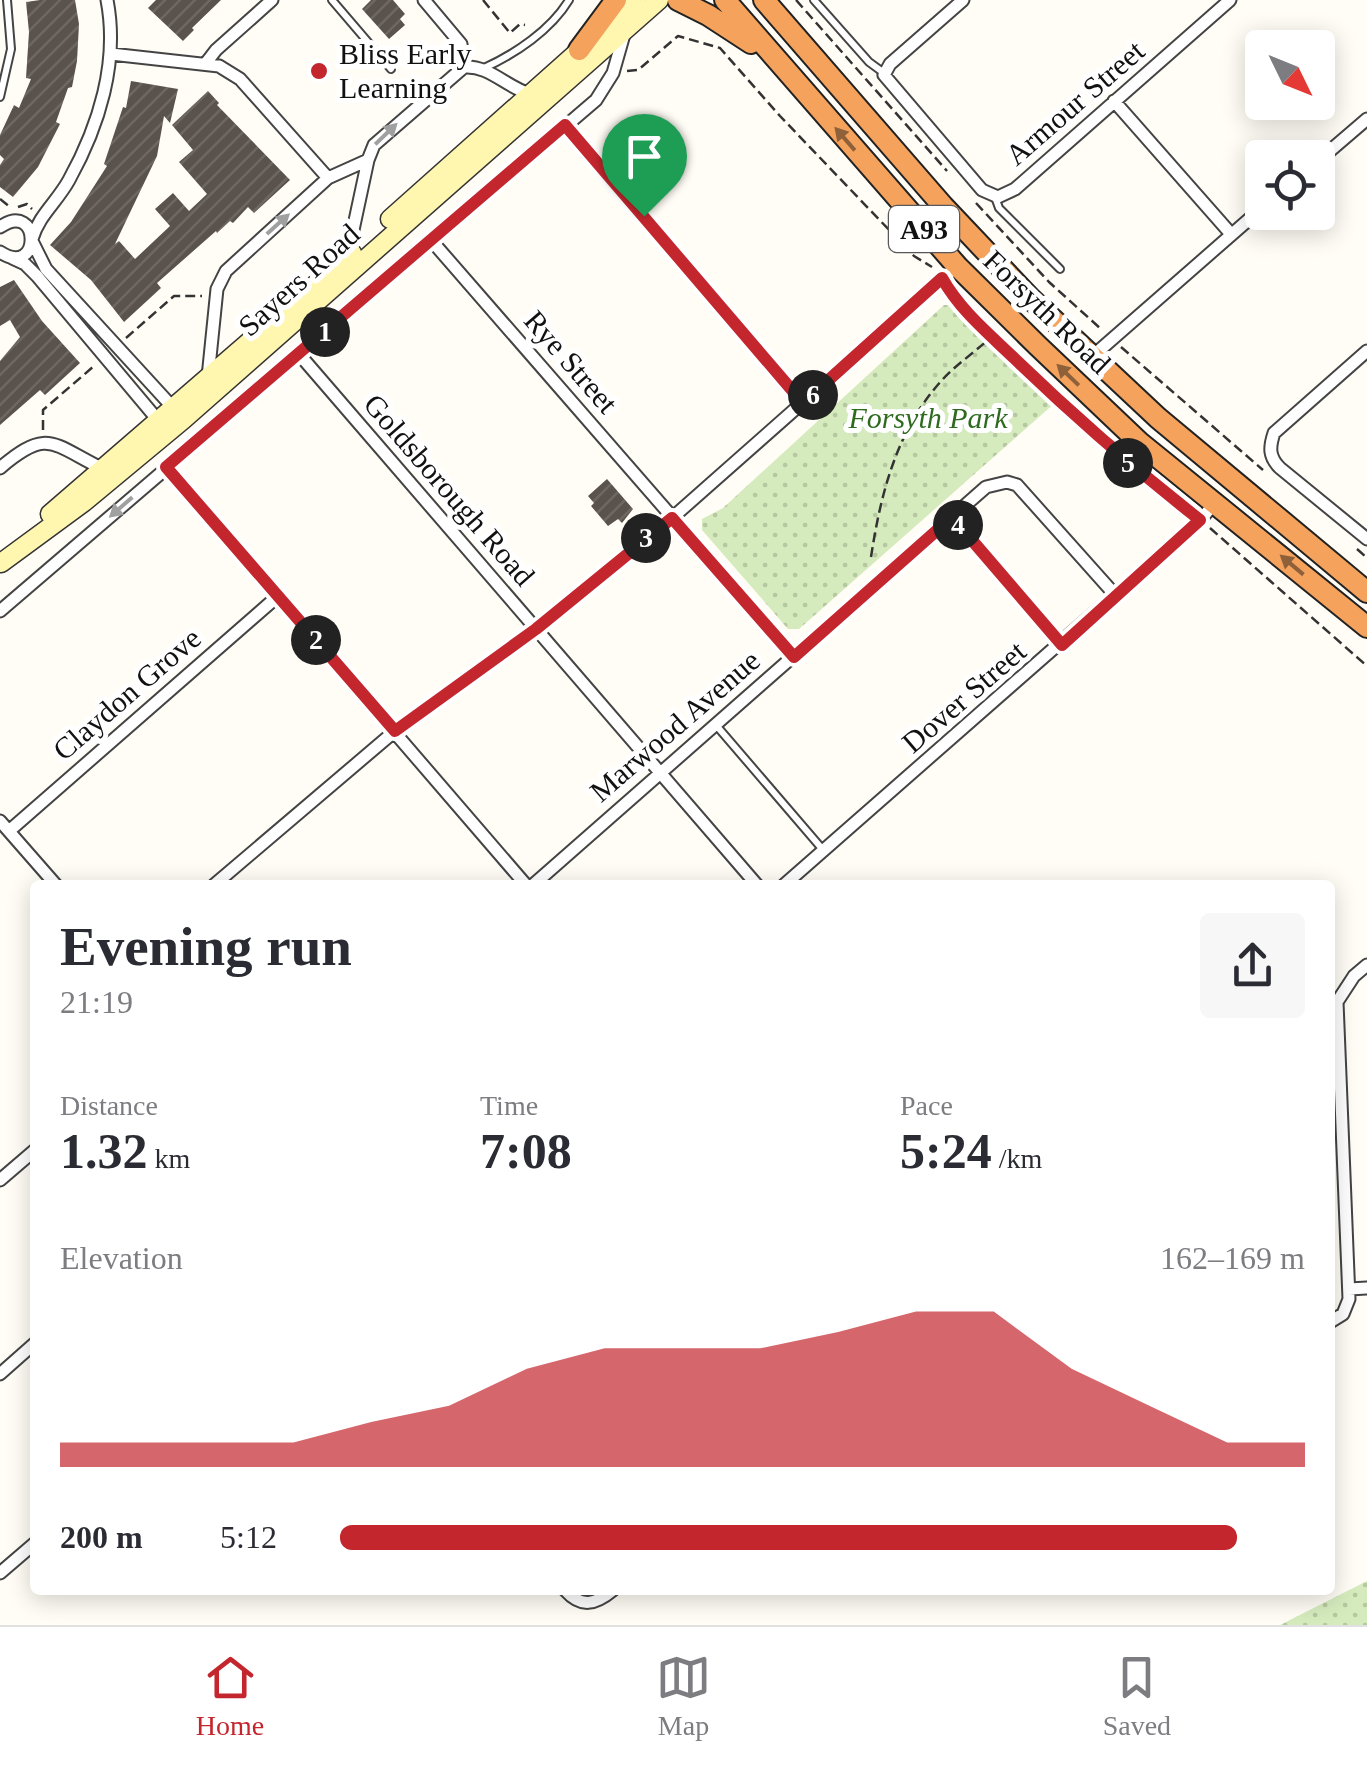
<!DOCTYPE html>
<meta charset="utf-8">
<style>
:root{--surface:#fff;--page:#f7f7f7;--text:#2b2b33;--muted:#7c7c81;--line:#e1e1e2;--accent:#c4262e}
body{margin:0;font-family:"Times New Roman",serif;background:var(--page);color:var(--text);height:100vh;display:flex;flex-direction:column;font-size:38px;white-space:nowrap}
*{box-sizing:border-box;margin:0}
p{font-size:32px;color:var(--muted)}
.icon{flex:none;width:55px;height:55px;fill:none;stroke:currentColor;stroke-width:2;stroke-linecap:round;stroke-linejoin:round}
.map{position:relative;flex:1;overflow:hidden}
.sheet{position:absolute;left:30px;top:880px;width:1305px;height:715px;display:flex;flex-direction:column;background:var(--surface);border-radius:10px;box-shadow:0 5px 25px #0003}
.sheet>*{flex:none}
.needle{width:65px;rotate:133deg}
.tools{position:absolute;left:1245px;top:30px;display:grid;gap:20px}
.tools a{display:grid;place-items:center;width:90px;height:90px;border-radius:10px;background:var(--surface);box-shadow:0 5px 25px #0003;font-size:50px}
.pin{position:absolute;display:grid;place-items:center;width:85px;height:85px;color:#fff;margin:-102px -42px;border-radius:50% 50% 50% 0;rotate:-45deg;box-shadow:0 0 10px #0007}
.pin .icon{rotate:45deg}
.km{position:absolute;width:50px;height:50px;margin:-25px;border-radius:50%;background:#222;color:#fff;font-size:28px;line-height:50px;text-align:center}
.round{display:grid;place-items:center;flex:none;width:105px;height:105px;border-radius:10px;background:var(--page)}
.head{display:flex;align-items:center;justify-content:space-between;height:170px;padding:0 30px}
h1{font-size:55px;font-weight:600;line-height:75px}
.metrics{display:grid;grid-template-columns:repeat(3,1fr);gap:15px;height:170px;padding:10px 30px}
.metrics div{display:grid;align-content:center}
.metrics b{font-size:50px;font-weight:600}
.metrics small{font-size:28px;font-weight:400}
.metrics p{font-size:28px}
.chart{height:280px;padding:20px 30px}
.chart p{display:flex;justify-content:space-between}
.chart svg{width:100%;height:180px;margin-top:10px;fill:var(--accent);opacity:.7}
ul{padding:0 30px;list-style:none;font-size:32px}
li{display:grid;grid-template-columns:160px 120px 1fr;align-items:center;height:75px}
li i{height:25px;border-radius:12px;background:var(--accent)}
.dock{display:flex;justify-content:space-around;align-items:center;height:140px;border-top:2px solid var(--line);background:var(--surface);font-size:28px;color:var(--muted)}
.dock a{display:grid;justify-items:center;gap:5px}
.dock .current{color:var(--accent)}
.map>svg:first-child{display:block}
.park{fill:url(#park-dots)}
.building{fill:url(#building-hatch)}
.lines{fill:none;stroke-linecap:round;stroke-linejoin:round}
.lane-casing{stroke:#444;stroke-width:10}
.street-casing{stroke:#444;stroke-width:15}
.secondary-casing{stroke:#333;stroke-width:21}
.highway-casing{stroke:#222;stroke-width:24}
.path{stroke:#333;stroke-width:2.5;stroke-dasharray:10 5;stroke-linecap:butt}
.lane{stroke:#fff;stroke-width:6}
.street{stroke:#fff;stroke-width:11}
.secondary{stroke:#fff6b0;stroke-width:18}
.highway{stroke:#f5a25d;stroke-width:20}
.oneway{fill:#a0a0a0}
.oneway2{fill:#8e613b}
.route-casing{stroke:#fff;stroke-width:20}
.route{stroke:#c4262e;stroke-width:12}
.poi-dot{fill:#c4262e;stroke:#fff;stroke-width:4}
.labels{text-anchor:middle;stroke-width:10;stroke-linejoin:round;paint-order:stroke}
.shield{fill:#fff;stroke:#585858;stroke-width:2.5}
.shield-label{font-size:28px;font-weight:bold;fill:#111}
.poi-label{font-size:30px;fill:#111;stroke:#fff;text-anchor:start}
.street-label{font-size:30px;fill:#111;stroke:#fff}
.park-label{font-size:30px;font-style:italic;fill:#2f6b1f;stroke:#fff}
</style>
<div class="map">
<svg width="1367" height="1625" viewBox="0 0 1367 1625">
<defs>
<pattern id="park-dots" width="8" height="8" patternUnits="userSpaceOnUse" patternTransform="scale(2.5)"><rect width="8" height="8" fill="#d5ebbd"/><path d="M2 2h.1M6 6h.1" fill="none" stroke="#b6c8a1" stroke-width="1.8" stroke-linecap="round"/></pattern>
<pattern id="building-hatch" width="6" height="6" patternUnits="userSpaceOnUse" patternTransform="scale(2.5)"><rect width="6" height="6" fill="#5a524d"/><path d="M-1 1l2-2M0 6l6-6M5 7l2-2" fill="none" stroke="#6d6662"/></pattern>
</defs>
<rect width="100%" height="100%" fill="#fffdf5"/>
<path class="park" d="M 944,305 L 952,305 L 1056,402 L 799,629 L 788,629 L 702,530 L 702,519 L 723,508 Z
M 1367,1581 L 1367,1625 L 1280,1625 Z"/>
<path class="building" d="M 40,0 L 75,0 L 79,24 L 77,61 L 72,87 L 68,88 L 56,122 L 60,124 L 38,167 L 13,197 L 0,187 L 0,165 L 4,159 L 0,155 L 0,135 L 14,105 L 19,108 L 31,79 L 26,78 L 29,32 L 26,2 Z
M 156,0 L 221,0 L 192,28 L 194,30 L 183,41 L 148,8 Z
M 371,0 L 393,0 L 405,14 L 400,19 L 405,25 L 389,39 L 362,9 Z
M 131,81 L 178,89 L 170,123 L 164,116 L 157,156 L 115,244 L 119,241 L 135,259 L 170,226 L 155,209 L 173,193 L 189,211 L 207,194 L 179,162 L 193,150 L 172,125 L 208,91 L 219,103 L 217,105 L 290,180 L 254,213 L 248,207 L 233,223 L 230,221 L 217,233 L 216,231 L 157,283 L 161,288 L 124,322 L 91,280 L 50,245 L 71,222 L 107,166 L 104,164 L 123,107 L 126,108 Z
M 14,280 L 42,321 L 80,363 L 45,395 L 40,390 L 0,425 L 0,361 L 20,337 L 10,320 L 0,326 L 0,287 Z
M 607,479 L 633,509 L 622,523 L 618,519 L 608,526 L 591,506 L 594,503 L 588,496 Z"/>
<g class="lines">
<g class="lane-casing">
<path id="lane" d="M 332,0 L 391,69
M 814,0 L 869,62 L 884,73
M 484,68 C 515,54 551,30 569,0
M 0,97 L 11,49 L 7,0
M 995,197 L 999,208 L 1060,269
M 951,517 L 1061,644
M 715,724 L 824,851"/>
</g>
<g class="street-casing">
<path id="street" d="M 424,0 L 461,44 L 464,67
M 963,0 L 890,64 L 884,75 L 982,190 L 998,197 L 1015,189 L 1230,0
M 111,54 L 219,66 L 240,79 L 328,178
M 206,63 L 216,50 L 272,0
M 1114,101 L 1231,234
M 565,125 L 803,403
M 1318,161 L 1367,119
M 0,227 C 41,199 42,279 0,252
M 32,239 C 39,215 57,202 69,180 C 99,126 119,62 107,0
M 431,240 L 794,657
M 32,241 L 46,269 L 177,412
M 12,258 L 25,264 L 37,276 L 162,425
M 347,258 L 368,160 L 374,145 L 464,67 C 489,65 506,87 530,94
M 1367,351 L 1274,433 C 1269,448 1269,457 1280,468 L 1367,539
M 299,354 L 757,885
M 1094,355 L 1262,208
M 208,377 L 217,289 L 226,271 L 328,178 L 368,160
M 166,467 L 526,885
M 0,468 C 48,427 52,444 103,469
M 0,611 L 596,100 L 613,73 L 625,31
M 0,821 L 56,885
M 9,831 L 278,596
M 214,885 L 395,731 L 536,629 L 672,518 L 957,266
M 533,885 L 986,487 L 1007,482 L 1017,485 L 1116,596
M 784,885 L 1200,520 L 1216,502
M 0,1180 L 35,1150
M 1349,1289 L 1367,1288
M 1330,1322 L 1343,1314 L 1349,1299 L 1337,1002 L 1354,976 L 1367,965
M 0,1374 L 35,1343
M 0,1573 L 35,1543
M 565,1590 C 581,1608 595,1605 613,1590"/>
</g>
<g class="secondary-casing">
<path id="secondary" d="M 390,219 L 636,0
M 50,514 L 352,253
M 1,563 L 84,502 L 184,419 L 659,0"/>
</g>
<g class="highway-casing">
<path id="highway" d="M 678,0 L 708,15 L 751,43
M 725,0 L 957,266 L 1038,346 L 1139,442 L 1367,627
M 764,0 L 943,206 L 1030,298 L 1158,418 L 1367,592
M 579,50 L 616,0"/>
</g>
<path class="path" d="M 483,0 L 510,33 L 520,24 L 525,25
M 796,0 L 947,171
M 627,71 L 638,70 L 678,36 L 720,48 L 780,116 L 914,256 L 932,267
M 0,199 L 10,207
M 976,203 L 1049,282 L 1101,329
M 18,207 L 27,204 L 32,209
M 949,289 C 965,315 991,336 1013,357 C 1069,411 1127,462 1188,511
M 126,338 L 174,296 L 202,296
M 1121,347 L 1263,470
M 43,430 L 43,410 L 94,366
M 1210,528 L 1367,666
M 1357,549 L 1367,558
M 871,557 C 881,492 897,429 943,379 C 957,364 975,352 990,338"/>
<use href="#lane" class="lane"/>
<use href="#street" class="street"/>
<use href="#secondary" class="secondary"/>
<use href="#highway" class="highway"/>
</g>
<defs><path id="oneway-solid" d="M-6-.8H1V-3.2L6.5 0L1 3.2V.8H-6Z" transform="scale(2.5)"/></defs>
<g class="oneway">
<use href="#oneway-solid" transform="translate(386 134) rotate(-44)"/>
<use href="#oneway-solid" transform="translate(278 224) rotate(-42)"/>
<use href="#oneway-solid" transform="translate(121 507) rotate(139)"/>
</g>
<g class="oneway2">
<use href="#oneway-solid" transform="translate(845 139) rotate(-131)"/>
<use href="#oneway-solid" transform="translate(1068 375) rotate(-136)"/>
<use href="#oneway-solid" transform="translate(1292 565) rotate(-140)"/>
</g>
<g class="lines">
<g class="route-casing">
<path id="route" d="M 565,125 L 803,403 L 942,278 C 960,310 988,333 1014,358 C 1074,416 1135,469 1200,520 L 1062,645 L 952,517 L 794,657 L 672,518 L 536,629 L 395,731 L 166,467 Z"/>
</g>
<use href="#route" class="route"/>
</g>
<circle class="poi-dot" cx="319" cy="71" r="10"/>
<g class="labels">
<rect class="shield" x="889" y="206" width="70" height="46" rx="8"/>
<g class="shield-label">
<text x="924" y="239">A93</text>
</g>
<g class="poi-label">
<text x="339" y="64">Bliss Early<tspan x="339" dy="34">Learning</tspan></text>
</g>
<g class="street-label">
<text transform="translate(1075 103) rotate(-41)" y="10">Armour Street</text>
<text transform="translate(299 280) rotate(-42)" y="10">Sayers Road</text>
<text transform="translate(1047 312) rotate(44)" y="10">Forsyth Road</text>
<text transform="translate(571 362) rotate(49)" y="10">Rye Street</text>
<text transform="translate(449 490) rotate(49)" y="10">Goldsborough Road</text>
<text transform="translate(127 694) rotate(-41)" y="10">Claydon Grove</text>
<text transform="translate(964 697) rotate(-41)" y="10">Dover Street</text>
<text transform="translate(675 726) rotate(-41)" y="10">Marwood Avenue</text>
</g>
<g class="park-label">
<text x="928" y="428">Forsyth Park</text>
</g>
</g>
</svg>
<div class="tools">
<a><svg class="needle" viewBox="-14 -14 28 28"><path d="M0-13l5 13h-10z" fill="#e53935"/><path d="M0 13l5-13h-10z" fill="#7c7c81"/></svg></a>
<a><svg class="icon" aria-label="locate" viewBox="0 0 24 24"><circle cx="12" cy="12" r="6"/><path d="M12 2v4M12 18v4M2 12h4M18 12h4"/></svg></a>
</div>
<div class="pin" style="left:644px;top:216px;background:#1e9e55"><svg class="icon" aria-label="arrive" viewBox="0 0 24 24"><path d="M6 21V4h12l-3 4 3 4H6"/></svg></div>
<b class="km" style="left:325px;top:332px">1</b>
<b class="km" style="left:316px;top:640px">2</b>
<b class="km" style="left:646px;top:538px">3</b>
<b class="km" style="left:958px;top:525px">4</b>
<b class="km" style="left:1128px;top:463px">5</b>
<b class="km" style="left:813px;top:395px">6</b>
<section class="sheet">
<div class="head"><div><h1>Evening run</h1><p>21:19</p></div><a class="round"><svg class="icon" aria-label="share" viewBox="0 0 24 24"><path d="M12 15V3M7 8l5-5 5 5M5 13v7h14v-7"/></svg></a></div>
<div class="metrics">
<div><p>Distance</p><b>1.32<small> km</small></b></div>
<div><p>Time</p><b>7:08</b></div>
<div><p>Pace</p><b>5:24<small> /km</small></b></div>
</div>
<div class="chart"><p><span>Elevation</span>162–169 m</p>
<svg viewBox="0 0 160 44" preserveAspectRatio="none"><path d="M0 44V38L10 38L20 38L30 38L40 33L50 29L60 20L70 15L80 15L90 15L100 11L110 6L120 6L130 20L140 29L150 38L160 38V44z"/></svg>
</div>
<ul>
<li><b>200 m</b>5:12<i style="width:93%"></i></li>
</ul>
</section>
</div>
<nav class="dock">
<a class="current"><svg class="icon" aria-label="home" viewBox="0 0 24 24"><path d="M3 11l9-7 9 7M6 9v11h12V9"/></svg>Home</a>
<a><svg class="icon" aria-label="map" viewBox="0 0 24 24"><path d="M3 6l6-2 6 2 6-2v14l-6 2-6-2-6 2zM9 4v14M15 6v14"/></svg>Map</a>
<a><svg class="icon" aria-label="saved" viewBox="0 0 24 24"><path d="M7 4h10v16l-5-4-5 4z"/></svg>Saved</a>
</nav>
